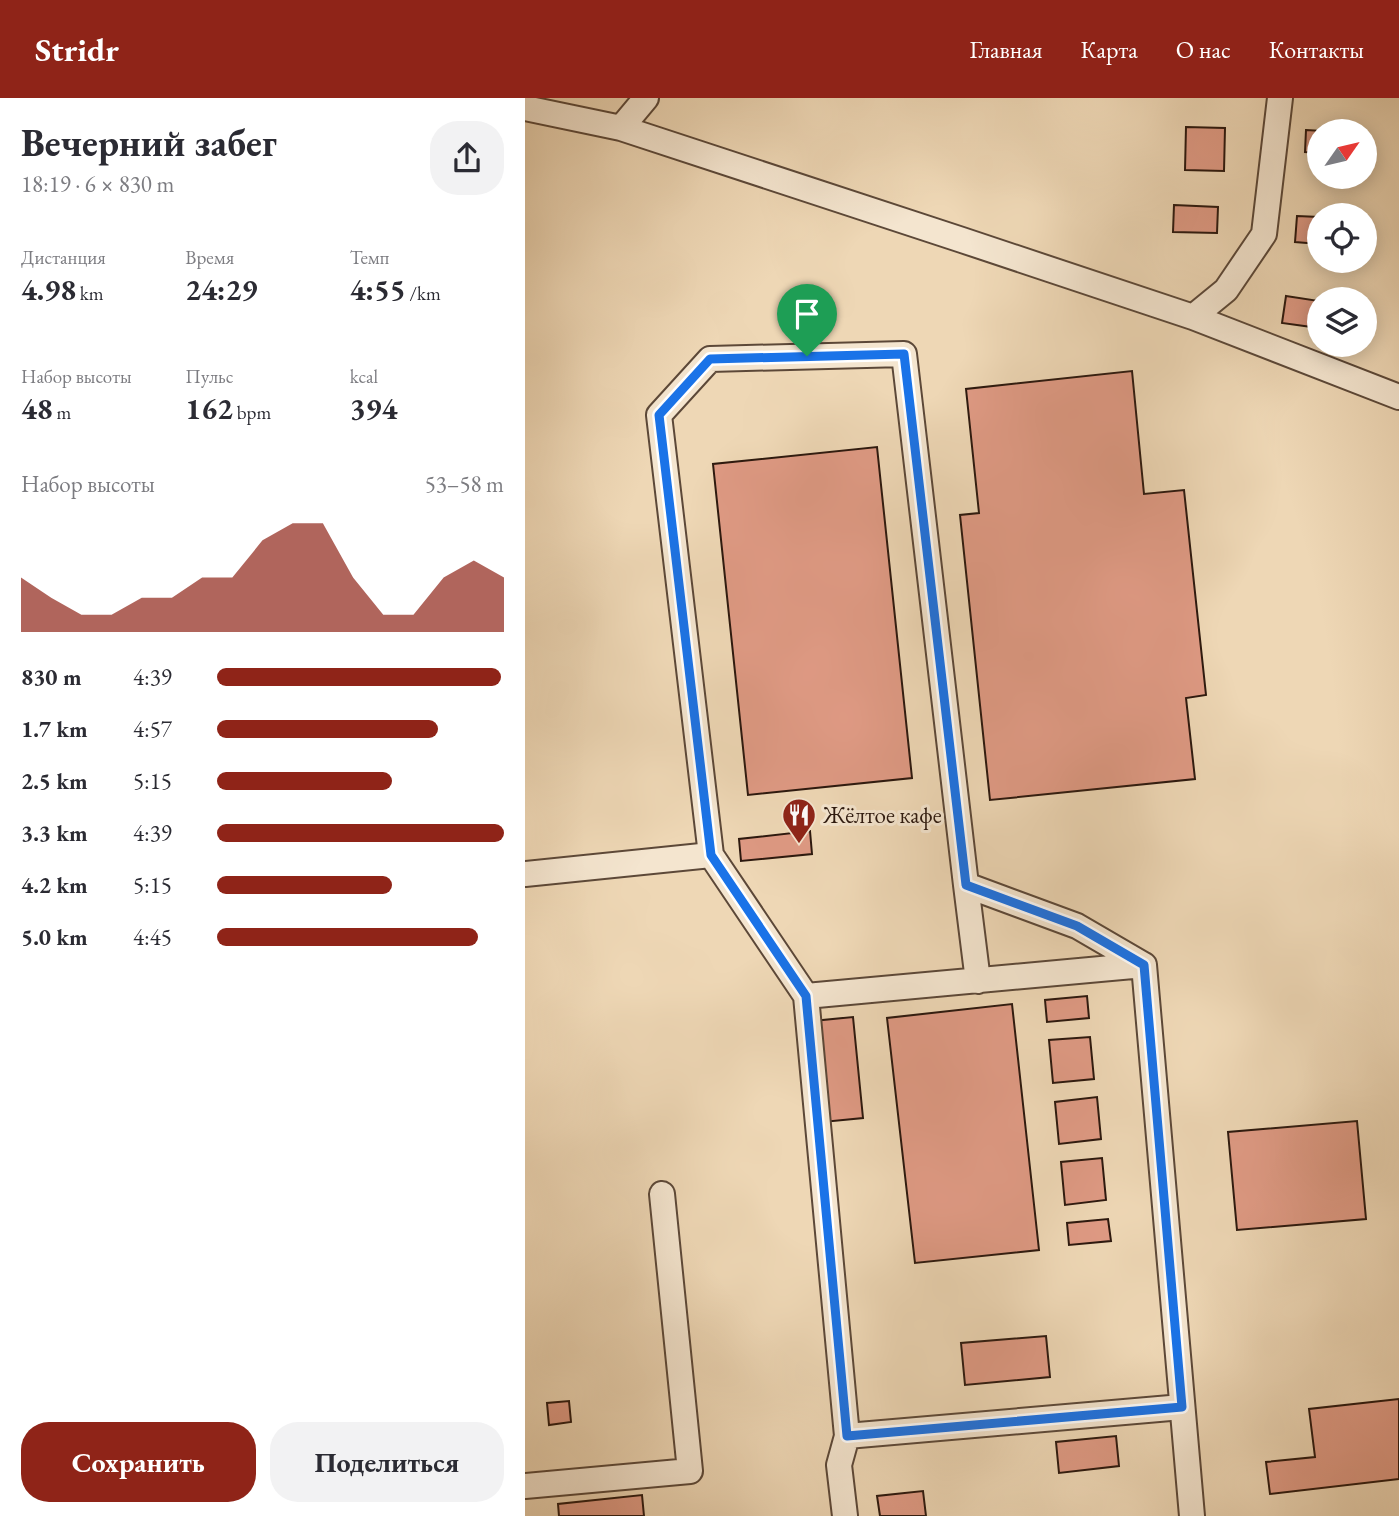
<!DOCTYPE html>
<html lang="ru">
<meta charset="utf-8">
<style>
:root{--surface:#fff;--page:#f2f2f3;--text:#2b2b33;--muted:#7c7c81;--accent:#8f2418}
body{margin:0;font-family:"EB Garamond",serif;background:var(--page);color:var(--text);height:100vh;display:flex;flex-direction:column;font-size:26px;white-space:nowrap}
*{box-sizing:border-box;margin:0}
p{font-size:23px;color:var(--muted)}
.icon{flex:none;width:38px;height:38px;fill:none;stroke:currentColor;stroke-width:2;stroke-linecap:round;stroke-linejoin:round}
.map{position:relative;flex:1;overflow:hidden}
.panel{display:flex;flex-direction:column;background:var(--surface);width:525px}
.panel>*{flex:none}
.needle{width:46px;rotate:56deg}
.controls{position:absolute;left:782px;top:21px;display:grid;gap:14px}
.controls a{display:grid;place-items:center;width:70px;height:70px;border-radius:50%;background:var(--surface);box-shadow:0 4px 18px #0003;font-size:35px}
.pin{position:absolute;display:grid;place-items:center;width:60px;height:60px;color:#fff;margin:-72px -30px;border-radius:50% 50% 50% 0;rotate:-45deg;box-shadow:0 0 7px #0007}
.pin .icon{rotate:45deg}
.round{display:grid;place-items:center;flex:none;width:74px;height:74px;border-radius:28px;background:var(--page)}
.summary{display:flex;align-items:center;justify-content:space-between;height:119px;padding:0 21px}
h1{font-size:38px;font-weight:700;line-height:52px}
.stats{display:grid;grid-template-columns:repeat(3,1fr);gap:10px;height:119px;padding:7px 21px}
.stats div{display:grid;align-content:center}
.stats b{font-size:30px;font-weight:700}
.stats small{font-size:19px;font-weight:400}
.stats p{font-size:19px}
.chart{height:196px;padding:14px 21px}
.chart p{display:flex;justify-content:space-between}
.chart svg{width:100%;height:126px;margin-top:7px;fill:var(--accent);opacity:.7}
.action{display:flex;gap:14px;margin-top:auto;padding:14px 21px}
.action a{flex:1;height:80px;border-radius:28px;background:var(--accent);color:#fff;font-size:28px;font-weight:700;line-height:80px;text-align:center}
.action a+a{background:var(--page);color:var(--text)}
ul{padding:0 21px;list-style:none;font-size:23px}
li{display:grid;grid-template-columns:112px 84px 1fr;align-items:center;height:52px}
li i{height:18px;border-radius:9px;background:var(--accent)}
header{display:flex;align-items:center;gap:42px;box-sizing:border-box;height:98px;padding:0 35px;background:var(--accent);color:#fff}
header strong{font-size:33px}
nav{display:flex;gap:38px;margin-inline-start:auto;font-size:24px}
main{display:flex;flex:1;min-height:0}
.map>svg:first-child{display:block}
.building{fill:#df9a84;stroke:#2c180e;stroke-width:2}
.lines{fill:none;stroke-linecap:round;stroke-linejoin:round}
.minor-casing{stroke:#5c4838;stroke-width:28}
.minor{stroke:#f4e5cf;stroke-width:24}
.route-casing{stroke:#fff;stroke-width:14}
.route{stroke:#1a73e8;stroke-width:9}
.labels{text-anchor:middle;stroke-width:6;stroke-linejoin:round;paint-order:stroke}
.poi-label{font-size:23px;fill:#2c180e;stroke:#f4e5cf;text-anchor:start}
</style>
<header>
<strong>Stridr</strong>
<nav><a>Главная</a><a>Карта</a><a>О нас</a><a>Контакты</a></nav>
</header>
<main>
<section class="panel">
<div class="summary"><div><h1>Вечерний забег</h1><p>18:19 · 6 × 830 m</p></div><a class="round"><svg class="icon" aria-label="share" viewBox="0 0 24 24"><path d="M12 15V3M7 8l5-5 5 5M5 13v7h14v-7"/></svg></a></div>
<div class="stats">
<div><p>Дистанция</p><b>4.98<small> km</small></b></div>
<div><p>Время</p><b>24:29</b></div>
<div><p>Темп</p><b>4:55<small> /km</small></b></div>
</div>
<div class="stats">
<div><p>Набор высоты</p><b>48<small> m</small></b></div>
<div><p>Пульс</p><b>162<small> bpm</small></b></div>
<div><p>kcal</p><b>394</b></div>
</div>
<div class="chart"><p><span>Набор высоты</span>53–58 m</p>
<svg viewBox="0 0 160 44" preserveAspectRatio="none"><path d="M0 44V25L10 32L20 38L30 38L40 32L50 32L60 25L70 25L80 12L90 6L100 6L110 25L120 38L130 38L140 25L150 19L160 25V44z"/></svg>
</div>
<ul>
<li><b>830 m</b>4:39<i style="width:99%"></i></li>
<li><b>1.7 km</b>4:57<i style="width:77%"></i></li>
<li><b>2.5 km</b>5:15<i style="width:61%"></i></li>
<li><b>3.3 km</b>4:39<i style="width:100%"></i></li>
<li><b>4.2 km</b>5:15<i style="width:61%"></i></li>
<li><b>5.0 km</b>4:45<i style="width:91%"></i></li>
</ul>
<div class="action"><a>Сохранить</a><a>Поделиться</a></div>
</section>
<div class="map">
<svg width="874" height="1418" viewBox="0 0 874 1418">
<rect width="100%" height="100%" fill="#eed7b5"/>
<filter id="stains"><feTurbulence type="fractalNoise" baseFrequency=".00286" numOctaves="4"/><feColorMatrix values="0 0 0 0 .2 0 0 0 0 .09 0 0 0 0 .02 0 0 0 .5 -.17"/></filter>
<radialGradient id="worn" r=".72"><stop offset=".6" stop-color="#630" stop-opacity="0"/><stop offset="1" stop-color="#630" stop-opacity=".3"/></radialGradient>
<path class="building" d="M 661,29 L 700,30 L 699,73 L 660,72 Z
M 781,32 L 798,33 L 794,33 L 794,55 L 780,54 Z
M 649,107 L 693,109 L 692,135 L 648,134 Z
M 772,118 L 794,119 L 794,146 L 770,144 Z
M 761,198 L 794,203 L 794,230 L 757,225 Z
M 607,273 L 619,396 L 659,392 L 681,597 L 661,600 L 670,681 L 465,702 L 435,417 L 454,415 L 441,291 Z
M 352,349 L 387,680 L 223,697 L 188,366 Z
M 285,733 L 287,756 L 216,763 L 214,741 Z
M 562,898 L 564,920 L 522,924 L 520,902 Z
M 487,906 L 514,1152 L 390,1165 L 362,920 Z
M 328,919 L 338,1020 L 298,1024 L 288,923 Z
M 565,939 L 569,981 L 528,985 L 524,942 Z
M 572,999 L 576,1041 L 534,1046 L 530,1004 Z
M 832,1023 L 841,1121 L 712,1132 L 703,1034 Z
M 577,1060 L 581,1102 L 540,1107 L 536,1064 Z
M 583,1121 L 586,1143 L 544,1147 L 542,1125 Z
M 521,1238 L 525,1279 L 440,1287 L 436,1245 Z
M 874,1301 L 874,1381 L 745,1396 L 741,1364 L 790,1359 L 784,1311 Z
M 44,1303 L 46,1324 L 24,1327 L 22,1305 Z
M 591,1338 L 594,1368 L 534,1375 L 531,1344 Z
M 398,1393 L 401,1418 L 355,1418 L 352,1398 Z
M 117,1397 L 119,1418 L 34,1418 L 33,1406 Z"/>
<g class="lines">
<g class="minor-casing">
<path id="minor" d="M 0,10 L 96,30 L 437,142 L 668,219 L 874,299
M 96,30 L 121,0
M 668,219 L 701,192 L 739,136 L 755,0
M 0,776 L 186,757
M 441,787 L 453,883
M 281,898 L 186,757 L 134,317 L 185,261 L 379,256 L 441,787 L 552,828 L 619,867 L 667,1418
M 322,1338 L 657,1309
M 0,1388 L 165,1373 L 137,1096
M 320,1418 L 314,1367 L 322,1338 L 281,898 L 619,867"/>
</g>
<use href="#minor" class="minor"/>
</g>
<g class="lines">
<g class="route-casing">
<path id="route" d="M 379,256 L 441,787 L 552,828 L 619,867 L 657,1309 L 322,1338 L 281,898 L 186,757 L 134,317 L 185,261 Z"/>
</g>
<use href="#route" class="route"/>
</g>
<defs>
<g id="restaurant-pin" transform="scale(1.75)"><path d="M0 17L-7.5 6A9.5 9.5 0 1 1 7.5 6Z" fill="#8f2418" stroke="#f4e5cf"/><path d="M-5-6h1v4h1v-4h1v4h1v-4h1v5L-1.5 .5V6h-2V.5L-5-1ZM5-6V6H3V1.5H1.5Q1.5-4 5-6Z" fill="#fff"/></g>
</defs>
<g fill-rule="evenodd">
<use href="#restaurant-pin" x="274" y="717"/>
</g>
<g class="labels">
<g class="poi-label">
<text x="298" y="725">Жёлтое кафе</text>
</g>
</g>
<rect width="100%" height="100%" filter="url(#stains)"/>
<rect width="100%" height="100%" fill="url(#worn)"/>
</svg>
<div class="controls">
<a><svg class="needle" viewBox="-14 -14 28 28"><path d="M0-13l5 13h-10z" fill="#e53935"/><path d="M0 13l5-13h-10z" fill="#7c7c81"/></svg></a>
<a><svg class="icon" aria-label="locate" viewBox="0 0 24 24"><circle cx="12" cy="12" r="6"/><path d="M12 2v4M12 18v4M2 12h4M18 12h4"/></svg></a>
<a><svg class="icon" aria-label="layers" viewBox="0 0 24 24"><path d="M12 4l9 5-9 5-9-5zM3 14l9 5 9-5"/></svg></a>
</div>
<div class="pin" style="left:282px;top:258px;background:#1e9e55"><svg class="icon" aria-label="arrive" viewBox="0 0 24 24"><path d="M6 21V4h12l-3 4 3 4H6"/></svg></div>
</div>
</main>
